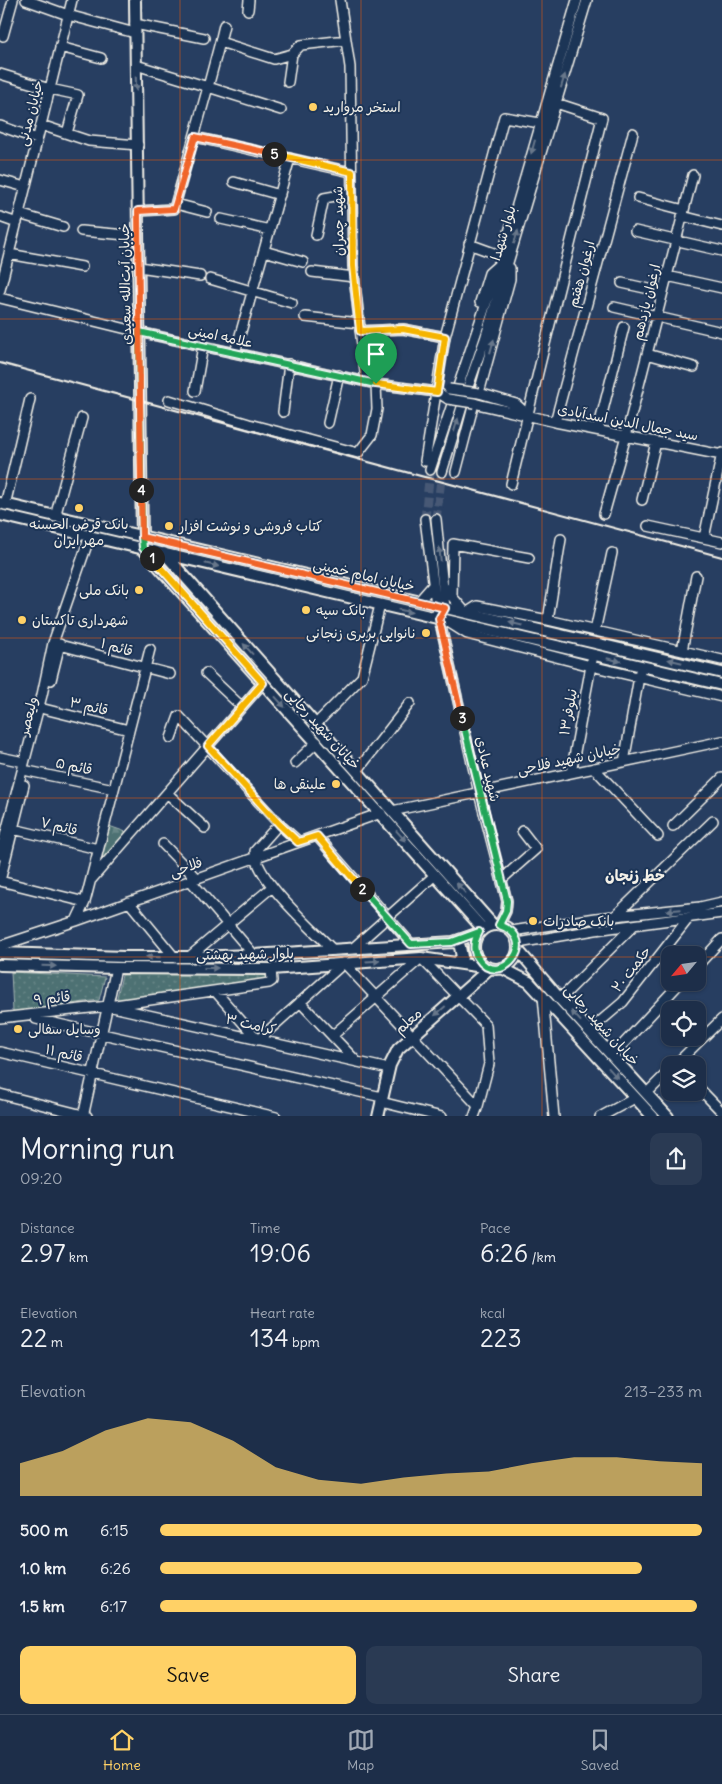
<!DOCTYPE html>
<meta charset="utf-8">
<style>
:root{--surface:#1d2e49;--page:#2a3a53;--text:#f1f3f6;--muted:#a0a8b4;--line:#3b4a61;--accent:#ffd166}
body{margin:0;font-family:Delius,"Playpen Sans Arabic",sans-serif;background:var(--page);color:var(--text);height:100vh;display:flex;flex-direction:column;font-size:19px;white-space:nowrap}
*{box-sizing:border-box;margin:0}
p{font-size:16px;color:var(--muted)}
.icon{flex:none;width:28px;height:28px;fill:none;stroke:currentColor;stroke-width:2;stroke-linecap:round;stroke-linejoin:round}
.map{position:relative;height:1116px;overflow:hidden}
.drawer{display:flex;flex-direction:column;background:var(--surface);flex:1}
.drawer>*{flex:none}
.needle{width:32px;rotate:241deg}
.buttons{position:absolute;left:661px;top:946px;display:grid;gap:10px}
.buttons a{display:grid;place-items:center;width:45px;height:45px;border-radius:10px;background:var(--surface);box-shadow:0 1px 4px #0004,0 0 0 1px var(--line);font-size:25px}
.pin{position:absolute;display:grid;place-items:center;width:42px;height:42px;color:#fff;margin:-51px -21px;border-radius:50% 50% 50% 0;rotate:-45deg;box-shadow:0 0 5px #0007}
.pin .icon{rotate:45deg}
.km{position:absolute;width:25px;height:25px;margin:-12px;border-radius:50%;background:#222;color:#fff;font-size:14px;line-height:25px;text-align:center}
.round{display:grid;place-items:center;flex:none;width:52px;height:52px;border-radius:10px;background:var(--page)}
.summary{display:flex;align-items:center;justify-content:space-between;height:85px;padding:0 20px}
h1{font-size:28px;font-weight:600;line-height:38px}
.metrics{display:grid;grid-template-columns:repeat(3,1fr);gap:8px;height:85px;padding:5px 20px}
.metrics div{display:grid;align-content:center}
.metrics b{font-size:25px;font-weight:600}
.metrics small{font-size:14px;font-weight:400}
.metrics p{font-size:14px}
.chart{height:140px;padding:10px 20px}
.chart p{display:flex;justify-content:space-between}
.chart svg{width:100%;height:90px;margin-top:5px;fill:var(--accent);opacity:.7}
.button{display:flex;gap:10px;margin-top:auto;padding:10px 20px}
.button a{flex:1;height:58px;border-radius:10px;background:var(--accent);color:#111;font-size:20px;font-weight:600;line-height:58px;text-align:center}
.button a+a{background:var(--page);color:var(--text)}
ul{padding:0 20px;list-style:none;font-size:16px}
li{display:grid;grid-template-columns:80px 60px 1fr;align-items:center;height:38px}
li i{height:12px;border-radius:6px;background:var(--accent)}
.tabs{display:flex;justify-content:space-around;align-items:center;height:70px;border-top:1px solid var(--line);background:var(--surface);font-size:14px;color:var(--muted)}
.tabs a{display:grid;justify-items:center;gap:2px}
.tabs .selected{color:var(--accent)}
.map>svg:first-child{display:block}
.forest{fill:url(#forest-firs);stroke:#a0b1ae}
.park{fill:url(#park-dots);stroke:#a0b1ae}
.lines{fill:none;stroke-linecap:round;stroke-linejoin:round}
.minor-tunnel{stroke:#465975;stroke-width:9;stroke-dasharray:9 4.5;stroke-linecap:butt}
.minor-casing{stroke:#f4f1e8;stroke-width:12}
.major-casing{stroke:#f4f1e8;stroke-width:14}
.minor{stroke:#1d3557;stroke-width:9}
.major{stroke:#1d3557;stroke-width:10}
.rail{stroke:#f4f1e8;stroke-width:2}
.minor-bridge-casing{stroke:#f4f1e8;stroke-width:12;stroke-linecap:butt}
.minor-bridge{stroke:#1d3557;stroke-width:9}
.oneway{fill:#68778a}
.split-1-casing{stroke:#fff;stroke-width:10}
.split-2-casing{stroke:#fff;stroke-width:10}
.split-3-casing{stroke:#fff;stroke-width:10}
.split-4-casing{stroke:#fff;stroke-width:10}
.split-5-casing{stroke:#fff;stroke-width:10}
.split-6-casing{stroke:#fff;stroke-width:10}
.split-1{stroke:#22a559;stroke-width:6}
.split-2{stroke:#f5b400;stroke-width:6}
.split-3{stroke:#22a559;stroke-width:6}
.split-4{stroke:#f0652b;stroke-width:6}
.split-5{stroke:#f0652b;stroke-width:6}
.split-6{stroke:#f5b400;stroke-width:6}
.grid{fill:none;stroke:#e8590c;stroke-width:1;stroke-opacity:0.55}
.poi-dot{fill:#ffd166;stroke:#1d3557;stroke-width:2}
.labels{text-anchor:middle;stroke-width:4;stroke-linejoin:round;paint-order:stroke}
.poi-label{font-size:14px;fill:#f4f1e8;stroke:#1d3557;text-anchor:start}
.street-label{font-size:14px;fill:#f4f1e8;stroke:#1d3557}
.neighbourhood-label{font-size:15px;font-weight:bold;fill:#f4f1e8;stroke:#1d3557}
</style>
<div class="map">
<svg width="722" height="1117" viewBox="0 0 722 1117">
<defs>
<pattern id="forest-firs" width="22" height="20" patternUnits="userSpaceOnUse" patternTransform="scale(1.25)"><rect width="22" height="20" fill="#4d7173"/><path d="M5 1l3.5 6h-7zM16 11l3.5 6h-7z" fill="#678687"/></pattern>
<pattern id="park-dots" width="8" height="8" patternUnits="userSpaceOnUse" patternTransform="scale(1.25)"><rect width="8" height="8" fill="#4d7173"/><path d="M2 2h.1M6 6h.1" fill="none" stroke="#678687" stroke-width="1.8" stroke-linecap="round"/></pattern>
</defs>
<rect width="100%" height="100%" fill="#273e61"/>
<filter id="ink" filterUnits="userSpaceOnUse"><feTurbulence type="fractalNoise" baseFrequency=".02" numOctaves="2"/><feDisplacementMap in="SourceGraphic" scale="10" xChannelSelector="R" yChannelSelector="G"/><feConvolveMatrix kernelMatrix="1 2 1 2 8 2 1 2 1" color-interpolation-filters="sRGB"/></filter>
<g filter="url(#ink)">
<path class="forest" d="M 109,826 L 126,832 L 96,868 Z"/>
<path class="park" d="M 11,972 L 105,977 L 99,1000 L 13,1012 Z
M 267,972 L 267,980 L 116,1002 L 122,975 Z"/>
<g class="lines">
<path class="minor-tunnel" d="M 425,519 L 430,470
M 436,519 L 442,472"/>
<g class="minor-casing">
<path id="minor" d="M 26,0 L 68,15 L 135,33
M 340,0 L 350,67 L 353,266 L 366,381
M 248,10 L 249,0
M 135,24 L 204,38
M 3,36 L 13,0
M 220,42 L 224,25
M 60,47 L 101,58
M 136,65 L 208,87 L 220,42 L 274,59 L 292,54 L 301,45 L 346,40
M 0,74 L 50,89 L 78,95 L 67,133
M 288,82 L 292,54
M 41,125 L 89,141 L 138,145
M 0,126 L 37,139
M 195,137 L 351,172
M 0,180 L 25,187
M 234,182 L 280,195
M 638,198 L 684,210
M 176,204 L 207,212
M 138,211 L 174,209 L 208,87 L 281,110
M 19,214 L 63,227
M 682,216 L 722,226
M 0,217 L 17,223
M 221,219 L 270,230
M 81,231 L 138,236
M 635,231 L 722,251
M 316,235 L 324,198 L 352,193
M 469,244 L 502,256
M 264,251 L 303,262
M 9,254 L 82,267
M 139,267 L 200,276
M 510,268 L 510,279 L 479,393 L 516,404 L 528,415
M 312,272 L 354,277
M 667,276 L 722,288
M 210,279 L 292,303
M 622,283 L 663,292
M 0,290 L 72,0
M 0,298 L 139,332 L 376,384 L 437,392 L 448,399
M 480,302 L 489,273 L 498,265
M 614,307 L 722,332
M 305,317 L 359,323
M 360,331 L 403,329 L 445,337
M 235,353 L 290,158
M 647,354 L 694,367
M 195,391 L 203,346
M 169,400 L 249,424 L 358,453 L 372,435 L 377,409 L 376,384
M 283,412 L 289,364
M 555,422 L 633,133
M 328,423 L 339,375
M 598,430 L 624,327
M 425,461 L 445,337 L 504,117 L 540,123
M 430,470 L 502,256 L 577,0
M 442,472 L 469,384 L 485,339 L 587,0
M 456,472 L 474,403 C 501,410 528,415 555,422 L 722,455
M 511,484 L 544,348 L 602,118 L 556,103
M 642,500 L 656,442
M 5,505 L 30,399
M 604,514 L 626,436 L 693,175
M 55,517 L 82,418
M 425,519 L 436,605 L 479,793 L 507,901 L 506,911 L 499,925
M 436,519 L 445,608 L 443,612
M 648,526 L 722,542
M 704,538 L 722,453
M 443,586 L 466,613 L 477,606 L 548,620 L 722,660
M 452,596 L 453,544 L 529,558
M 419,601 L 433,585
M 548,620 L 561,539
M 448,622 L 467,634 L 591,666 L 722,697
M 595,631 L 612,553
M 56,644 L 170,674
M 682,651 L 696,576
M 206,673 L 242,707
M 51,680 L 60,644
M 44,709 L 129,730
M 316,724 L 362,677 L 380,605
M 171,738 L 179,716 L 279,824 L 299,842
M 0,757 L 24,762
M 624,762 L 640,671
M 295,763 L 317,742
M 594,768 L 658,836
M 28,771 L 114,789
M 357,771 L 410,703
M 571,773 L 593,655
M 24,785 L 0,881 L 85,902
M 167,793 L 205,828
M 392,811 L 722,741
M 279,824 L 255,851 C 255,879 313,929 333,950
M 673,826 L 722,778
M 13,829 L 98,849
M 317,836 L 411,944
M 163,844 L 196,878
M 0,855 L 42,695 L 53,643 L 90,536
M 502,879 L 536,849 L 522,831
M 91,880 L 263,683
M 190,880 L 254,955
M 129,902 L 175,958
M 616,915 L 713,821
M 76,921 L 85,902 L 150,649
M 512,931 L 596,918 L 700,907 L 722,902
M 518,943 L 595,930 L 722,913
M 0,946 L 76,921 L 381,813
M 353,948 L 435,875
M 189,957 L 272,887
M 698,965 L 722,939
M 215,991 L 258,1040 L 344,963 L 478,1106
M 543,996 L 554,1117
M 560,999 L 634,925
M 300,1002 L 357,1062
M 108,1006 L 389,1069
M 0,1018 L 108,1006 L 269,983 L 272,981 L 271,969
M 36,1019 L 382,1097
M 589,1031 L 623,1002 L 688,919
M 332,1036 L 421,958 L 486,1025 L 489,1064 L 478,1106 L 474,1117
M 0,1052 L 276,1117
M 612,1056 L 681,982
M 675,1065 L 722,1019
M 698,1087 L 722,1112
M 647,1093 L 670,1070
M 0,1094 L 87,1116
M 381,1102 L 442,1117
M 83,1117 L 116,968
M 600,1117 L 635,1098"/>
</g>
<g class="major-casing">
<path id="major" d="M 135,0 L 142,541
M 0,503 L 722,673
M 0,515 L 722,685
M 143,549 L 483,929
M 164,553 L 493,925
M474 947a22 22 0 1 1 44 0a22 22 0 1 1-44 0Z
M 453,942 L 458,943 L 460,947 L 462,957 L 457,963
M 518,950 L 560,999 L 668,1117
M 0,953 L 125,957 L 189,957 L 254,955 L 453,942 L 479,933
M 0,965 L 116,968 L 271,969 L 421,958 L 490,968
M 502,968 L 529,982 L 653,1117
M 378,1117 L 390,1065 L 398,1049 L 490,968"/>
</g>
<use href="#minor" class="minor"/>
<use href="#major" class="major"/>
<path class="rail" d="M 0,363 L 722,557"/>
<g class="minor-bridge-casing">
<path id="minor-bridge" d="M 449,389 L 479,393
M 448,399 L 474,403"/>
</g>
<use href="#minor-bridge" class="minor-bridge"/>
</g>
<defs><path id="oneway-solid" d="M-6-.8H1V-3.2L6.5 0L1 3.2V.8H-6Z" transform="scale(1.25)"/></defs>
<g class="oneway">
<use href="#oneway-solid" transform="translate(563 81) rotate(-73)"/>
<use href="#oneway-solid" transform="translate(136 84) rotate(88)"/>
<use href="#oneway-solid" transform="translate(533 147) rotate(106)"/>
<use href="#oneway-solid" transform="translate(516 237) rotate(-73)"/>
<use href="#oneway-solid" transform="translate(492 346) rotate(-75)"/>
<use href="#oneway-solid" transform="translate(456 425) rotate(-73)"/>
<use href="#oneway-solid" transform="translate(440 554) rotate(-96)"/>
<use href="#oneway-solid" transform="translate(212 565) rotate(13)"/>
<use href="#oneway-solid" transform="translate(405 611) rotate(13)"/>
<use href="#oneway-solid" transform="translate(516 624) rotate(-167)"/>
<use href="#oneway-solid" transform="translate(248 649) rotate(-132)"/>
<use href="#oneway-solid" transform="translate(614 660) rotate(13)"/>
<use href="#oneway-solid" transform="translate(675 661) rotate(-167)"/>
<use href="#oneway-solid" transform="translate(280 702) rotate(48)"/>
<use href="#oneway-solid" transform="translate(401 836) rotate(48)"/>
<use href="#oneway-solid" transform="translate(461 888) rotate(-131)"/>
<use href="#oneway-solid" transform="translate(674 910) rotate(175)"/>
<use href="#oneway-solid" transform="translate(153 957) rotate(-179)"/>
<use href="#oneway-solid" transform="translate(373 961) rotate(-4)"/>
<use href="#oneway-solid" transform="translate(49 966) rotate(2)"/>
<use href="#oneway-solid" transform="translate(211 968)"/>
<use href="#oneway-solid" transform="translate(440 1011) rotate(139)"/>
<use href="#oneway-solid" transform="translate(576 1016) rotate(-132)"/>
<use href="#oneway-solid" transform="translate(613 1073) rotate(48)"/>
</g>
</g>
<g class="lines" filter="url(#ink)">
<g class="split-1-casing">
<path id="split-1" d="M 152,558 L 143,548 L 142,537 L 139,332 L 376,384"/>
</g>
<g class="split-2-casing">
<path id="split-2" d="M 152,558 L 263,683 L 208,746 L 279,824 L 298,842 L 317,836 L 362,889"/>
</g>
<g class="split-3-casing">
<path id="split-3" d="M 362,889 L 411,944 L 452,942 L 479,932 C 474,941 472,950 478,958 C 499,991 543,939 499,925 L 506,911 L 507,901 L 462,718"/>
</g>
<g class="split-4-casing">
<path id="split-4" d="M 141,490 L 142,537 L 445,608 L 439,619 L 462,718"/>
</g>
<g class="split-5-casing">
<path id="split-5" d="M 141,490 L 138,211 L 174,209 L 195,137 L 274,154"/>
</g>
<g class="split-6-casing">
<path id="split-6" d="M 274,154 L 352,172 L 353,266 L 360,331 L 403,329 L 445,337 L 437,392 L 376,384"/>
</g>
<use href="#split-1" class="split-1"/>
<use href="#split-2" class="split-2"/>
<use href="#split-3" class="split-3"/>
<use href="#split-4" class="split-4"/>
<use href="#split-5" class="split-5"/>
<use href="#split-6" class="split-6"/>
</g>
<path class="grid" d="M 180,0 L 180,1117M 361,0 L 361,1117M 542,0 L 542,1117M 0,160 L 722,160M 0,319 L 722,319M 0,479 L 722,479M 0,638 L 722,638M 0,798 L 722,798M 0,957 L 670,957M 698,957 L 722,957"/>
<g class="poi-dot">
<circle cx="313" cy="107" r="5"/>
<circle cx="79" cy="508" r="5"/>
<circle cx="169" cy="526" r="5"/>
<circle cx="139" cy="590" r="5"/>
<circle cx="306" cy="610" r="5"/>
<circle cx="22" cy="620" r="5"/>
<circle cx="426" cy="633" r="5"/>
<circle cx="336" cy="784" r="5"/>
<circle cx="533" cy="921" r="5"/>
<circle cx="18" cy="1029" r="5"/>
</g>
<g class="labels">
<g class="poi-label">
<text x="323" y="112">استخر مروارید</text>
<text x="79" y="529" text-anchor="middle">بانک قرض الحسنه<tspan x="79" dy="16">مهر ایران</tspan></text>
<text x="179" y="531">کتاب فروشی و نوشت افزار</text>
<text x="129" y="595" text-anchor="end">بانک ملی</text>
<text x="316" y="615">بانک سپه</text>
<text x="32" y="625">شهرداری تاکستان</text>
<text x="416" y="638" text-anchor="end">نانوایی بربری زنجانی</text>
<text x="326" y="789" text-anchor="end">علینقی ها</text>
<text x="543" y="926">بانک صادرات</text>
<text x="28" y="1034">وسایل سفالی</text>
</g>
<g class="street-label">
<text transform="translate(30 113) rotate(-76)" y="5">خیابان مدنی</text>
<text transform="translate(338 221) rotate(-91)" y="5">شهید چمران</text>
<text transform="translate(503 233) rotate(-73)" y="5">بلوار شهدا</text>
<text transform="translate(581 274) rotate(-75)" y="5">ارغوان هفتم</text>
<text transform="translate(125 284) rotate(-91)" y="5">خیابان آیت‌الله سعیدی</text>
<text transform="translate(646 302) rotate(-76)" y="5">ارغوان یازدهم</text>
<text transform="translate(221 336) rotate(12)" y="5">علامه امینی</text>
<text transform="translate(628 422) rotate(11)" y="5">سید جمال الدین اسدآبادی</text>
<text transform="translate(364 575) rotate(13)" y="5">خیابان امام خمینی</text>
<text transform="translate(117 647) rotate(16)" y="5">قائم ۱</text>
<text transform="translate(89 706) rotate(13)" y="5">قائم ۳</text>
<text transform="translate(568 712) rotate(-80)" y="5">نیلوفر۱۳</text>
<text transform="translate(28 716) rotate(-76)" y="5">ولیعصر</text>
<text transform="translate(323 729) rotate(48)" y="5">خیابان شهید رجایی</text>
<text transform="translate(569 759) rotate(-12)" y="5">خیابان شهید فلاحی</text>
<text transform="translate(74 766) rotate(12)" y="5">قائم ۵</text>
<text transform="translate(488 769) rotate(77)" y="5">شهید عبادی</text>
<text transform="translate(59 826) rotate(14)" y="5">قائم ۷</text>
<text transform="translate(186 867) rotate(-20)" y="5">فلاحی</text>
<text transform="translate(245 954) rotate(-1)" y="5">بلوار شهید بهشتی</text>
<text transform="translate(631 969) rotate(-52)" y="5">حکمت ۲۰</text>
<text transform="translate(52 998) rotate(-6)" y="5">قائم ۹</text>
<text transform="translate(408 1021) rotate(-42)" y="5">معلم</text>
<text transform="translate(251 1024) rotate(13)" y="5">کرامت ۳</text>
<text transform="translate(602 1025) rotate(48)" y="5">خیابان شهید رجایی</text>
<text transform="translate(64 1053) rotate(13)" y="5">قائم ۱۱</text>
</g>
<g class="neighbourhood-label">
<text x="635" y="881">خط زنجان</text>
</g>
</g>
</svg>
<div class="buttons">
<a><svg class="needle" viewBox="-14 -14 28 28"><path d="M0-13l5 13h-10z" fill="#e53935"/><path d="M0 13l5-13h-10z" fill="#a0a8b4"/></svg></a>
<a><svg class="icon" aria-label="locate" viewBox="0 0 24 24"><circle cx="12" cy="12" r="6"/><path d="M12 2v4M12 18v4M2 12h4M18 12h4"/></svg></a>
<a><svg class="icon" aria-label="layers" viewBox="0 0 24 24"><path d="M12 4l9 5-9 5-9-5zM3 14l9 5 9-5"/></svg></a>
</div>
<div class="pin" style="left:376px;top:384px;background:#1e9e55"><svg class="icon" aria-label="arrive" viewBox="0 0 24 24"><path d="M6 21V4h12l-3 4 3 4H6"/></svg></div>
<b class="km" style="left:152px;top:558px">1</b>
<b class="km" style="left:362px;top:889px">2</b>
<b class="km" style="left:462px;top:718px">3</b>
<b class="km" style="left:141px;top:490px">4</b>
<b class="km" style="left:274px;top:154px">5</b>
</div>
<section class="drawer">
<div class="summary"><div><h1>Morning run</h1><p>09:20</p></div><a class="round"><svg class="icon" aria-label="share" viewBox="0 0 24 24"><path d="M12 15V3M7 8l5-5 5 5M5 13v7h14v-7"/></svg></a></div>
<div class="metrics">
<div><p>Distance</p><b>2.97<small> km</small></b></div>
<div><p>Time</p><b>19:06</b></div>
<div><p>Pace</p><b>6:26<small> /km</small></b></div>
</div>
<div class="metrics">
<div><p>Elevation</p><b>22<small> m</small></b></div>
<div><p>Heart rate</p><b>134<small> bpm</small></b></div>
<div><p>kcal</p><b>223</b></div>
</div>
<div class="chart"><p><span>Elevation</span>213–233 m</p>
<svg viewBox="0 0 160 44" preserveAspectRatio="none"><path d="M0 44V28L10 22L20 12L30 6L40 8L50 17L60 30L70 36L80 38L90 35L100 33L110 32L120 28L130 25L140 25L150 27L160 28V44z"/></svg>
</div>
<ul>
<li><b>500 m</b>6:15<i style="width:100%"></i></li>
<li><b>1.0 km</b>6:26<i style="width:89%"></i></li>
<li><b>1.5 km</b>6:17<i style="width:99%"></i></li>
</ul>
<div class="button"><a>Save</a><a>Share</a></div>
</section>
<nav class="tabs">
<a class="selected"><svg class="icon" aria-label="home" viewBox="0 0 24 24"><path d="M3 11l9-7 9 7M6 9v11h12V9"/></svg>Home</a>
<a><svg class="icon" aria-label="map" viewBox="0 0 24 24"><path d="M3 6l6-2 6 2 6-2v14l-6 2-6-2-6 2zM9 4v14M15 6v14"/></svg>Map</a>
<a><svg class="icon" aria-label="saved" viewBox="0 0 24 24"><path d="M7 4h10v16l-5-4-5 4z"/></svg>Saved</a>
</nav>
